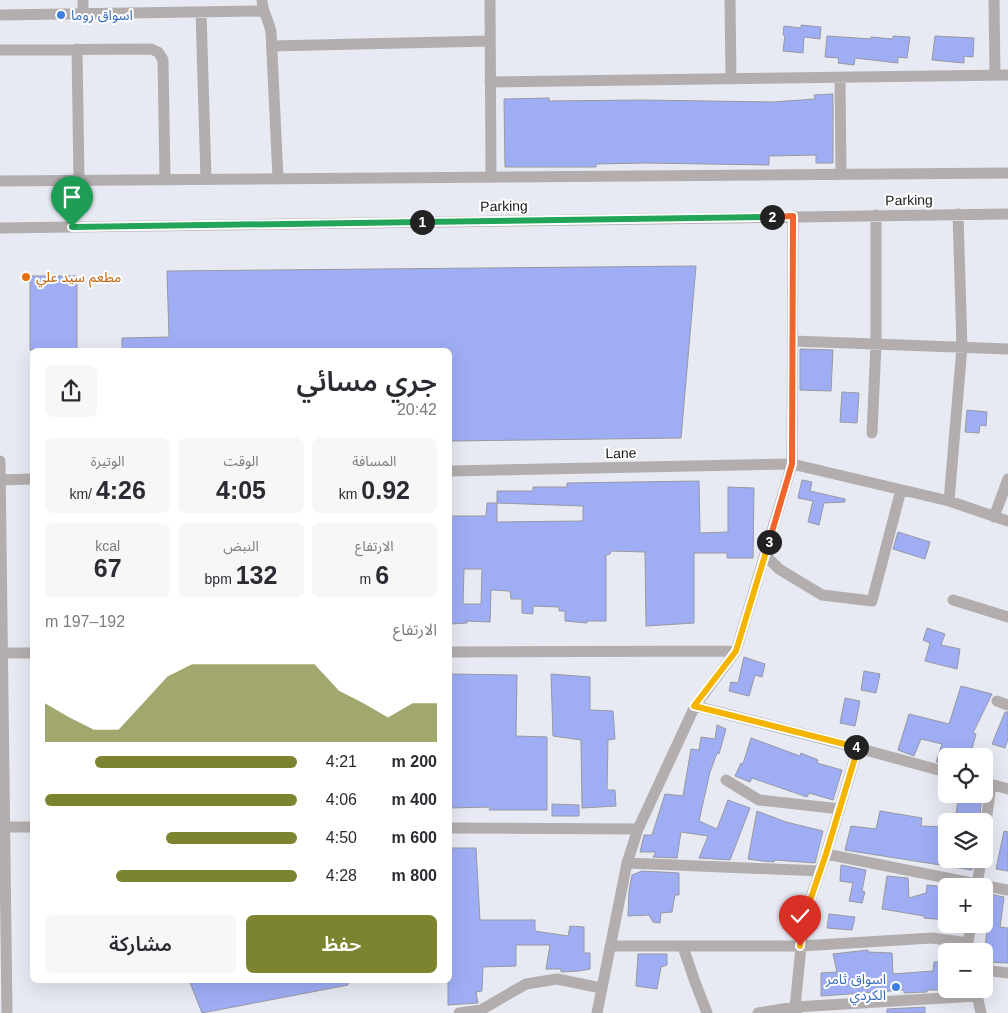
<!DOCTYPE html>
<html lang="ar">
<meta charset="utf-8">
<style>
:root{--surface:#fff;--page:#f7f7f7;--text:#2b2b33;--muted:#7c7c81;--accent:#7c8430}
body{margin:0;font-family:Arial,"Noto Sans Arabic",sans-serif;background:var(--page);color:var(--text);direction:rtl;height:100vh;display:flex;flex-direction:column;font-size:19px;white-space:nowrap}
*{box-sizing:border-box;margin:0}
p{font-size:16px;color:var(--muted)}
.icon{flex:none;width:28px;height:28px;fill:none;stroke:currentColor;stroke-width:2;stroke-linecap:round;stroke-linejoin:round}
.map{position:relative;flex:1;overflow:hidden;direction:ltr}
.details{position:absolute;left:30px;top:348px;width:422px;height:635px;display:flex;flex-direction:column;background:var(--surface);border-radius:8px;box-shadow:0 5px 20px #0002;direction:rtl}
.details>*{flex:none}
.controls{position:absolute;left:938px;top:748px;display:grid;gap:10px}
.controls a{display:grid;place-items:center;width:55px;height:55px;border-radius:8px;background:var(--surface);box-shadow:0 5px 20px #0002;font-size:25px}
.pin{position:absolute;display:grid;place-items:center;width:42px;height:42px;color:#fff;margin:-51px -21px;border-radius:50% 50% 50% 0;rotate:-45deg;box-shadow:0 0 5px #0007}
.pin .icon{rotate:45deg}
.km{position:absolute;width:25px;height:25px;margin:-12px;border-radius:50%;background:#222;color:#fff;font-size:14px;line-height:25px;text-align:center}
.round{display:grid;place-items:center;flex:none;width:52px;height:52px;border-radius:8px;background:var(--page)}
.headline{display:flex;align-items:center;justify-content:space-between;height:85px;padding:0 15px}
h1{font-size:28px;font-weight:600;line-height:38px}
.figures{display:grid;grid-template-columns:repeat(3,1fr);gap:8px;height:85px;padding:5px 15px}
.figures div{display:grid;align-content:center;border-radius:8px;background:var(--page);text-align:center}
.figures b{font-size:25px;font-weight:600}
.figures small{font-size:14px;font-weight:400}
.figures p{font-size:14px}
.chart{height:140px;padding:10px 15px}
.chart p{display:flex;justify-content:space-between}
.chart svg{width:100%;height:90px;margin-top:5px;fill:var(--accent);opacity:.7}
.button{display:flex;gap:10px;margin-top:auto;padding:10px 15px}
.button a{flex:1;height:58px;border-radius:8px;background:var(--accent);color:#fff;font-size:20px;font-weight:600;line-height:58px;text-align:center}
.button a+a{background:var(--page);color:var(--text)}
ul{padding:0 15px;list-style:none;font-size:16px}
li{display:grid;grid-template-columns:80px 60px 1fr;align-items:center;height:38px}
li i{height:12px;border-radius:6px;background:var(--accent)}
.map>svg:first-child{display:block}
.building{fill:#9fadf5;stroke:#9799a2;fill-rule:evenodd}
.lines{fill:none;stroke-linecap:round;stroke-linejoin:round}
.minor{stroke:#b3aead;stroke-width:11}
.split-1-casing{stroke:#fff;stroke-width:10}
.split-2-casing{stroke:#fff;stroke-width:10}
.split-3-casing{stroke:#fff;stroke-width:10}
.split-4-casing{stroke:#fff;stroke-width:10}
.split-5-casing{stroke:#fff;stroke-width:10}
.split-1{stroke:#22a559;stroke-width:6}
.split-2{stroke:#22a559;stroke-width:6}
.split-3{stroke:#f0652b;stroke-width:6}
.split-4{stroke:#f5b400;stroke-width:6}
.split-5{stroke:#f5b400;stroke-width:6}
.shop-dot{fill:#3f7fe0;stroke:#fff;stroke-width:2}
.food-dot{fill:#e8710a;stroke:#fff;stroke-width:2}
.labels{text-anchor:middle;stroke-width:4;stroke-linejoin:round;paint-order:stroke}
.shop-label{font-size:14px;fill:#366cbe;stroke:#fff;text-anchor:start}
.street-label{font-size:14px;fill:#16171a;stroke:#fff}
.food-label{font-size:14px;fill:#c56008;stroke:#fff;text-anchor:start}
</style>
<div class="map">
<svg width="1008" height="1013" viewBox="0 0 1008 1013">
<rect width="100%" height="100%" fill="#e7eaf3"/>
<path class="building" d="M 801,25 L 821,27 L 820,39 L 804,37 L 803,53 L 783,51 L 785,35 L 783,35 L 784,26 L 801,28 Z
M 827,36 L 871,39 L 871,37 L 893,39 L 893,36 L 910,37 L 907,58 L 898,57 L 898,63 L 855,58 L 854,65 L 838,63 L 839,58 L 825,57 Z
M 935,36 L 974,38 L 973,57 L 964,56 L 964,63 L 932,60 Z
M 833,94 L 833,163 L 816,163 L 816,155 L 769,156 L 769,165 L 646,163 L 596,164 L 596,167 L 505,167 L 504,99 L 549,98 L 549,101 L 641,100 L 773,102 L 815,99 L 814,95 Z
M 696,266 L 681,438 L 450,441 L 450,350 L 122,350 L 122,338 L 169,337 L 167,271 Z
M 30,276 L 77,276 L 77,350 L 30,350 Z
M 800,349 L 833,350 L 831,391 L 800,390 Z
M 842,392 L 859,393 L 857,423 L 840,422 Z
M 967,410 L 987,412 L 986,426 L 980,425 L 979,433 L 965,432 Z
M 802,480 L 812,482 L 810,491 L 845,499 L 845,502 L 824,503 L 819,525 L 808,522 L 813,501 L 798,498 Z
M 699,481 L 700,533 L 728,532 L 728,487 L 754,488 L 753,558 L 727,558 L 727,553 L 694,553 L 694,623 L 646,626 L 645,552 L 611,551 L 610,554 L 606,555 L 606,621 L 587,621 L 587,623 L 565,621 L 565,611 L 559,611 L 559,607 L 533,606 L 533,614 L 522,613 L 522,599 L 511,599 L 510,591 L 491,590 L 490,622 L 467,621 L 467,623 L 450,624 L 450,516 L 486,516 L 487,503 L 497,503 L 497,491 L 533,491 L 533,487 L 567,487 L 567,483 ZM 497,503 L 583,506 L 583,521 L 497,522 ZM 464,569 L 482,569 L 481,604 L 463,604 Z
M 898,532 L 930,542 L 925,559 L 893,549 Z
M 927,628 L 945,634 L 941,645 L 960,649 L 957,669 L 925,661 L 930,643 L 923,640 Z
M 744,657 L 765,664 L 762,677 L 755,675 L 749,696 L 729,691 L 731,682 L 738,683 Z
M 864,671 L 880,674 L 876,693 L 861,690 Z
M 450,674 L 517,675 L 516,736 L 547,737 L 547,810 L 489,810 L 490,807 L 450,808 Z
M 551,674 L 590,677 L 590,710 L 613,711 L 615,739 L 608,740 L 607,790 L 615,790 L 616,806 L 582,808 L 581,740 L 553,736 Z
M 961,686 L 992,694 L 973,733 L 976,734 L 970,756 L 946,756 L 946,764 L 936,762 L 942,744 L 921,739 L 914,756 L 898,750 L 909,714 L 949,724 Z
M 845,698 L 860,701 L 855,726 L 840,723 Z
M 1005,712 L 1008,712 L 1008,739 L 1005,748 L 992,744 Z
M 717,725 L 726,729 L 719,754 L 717,753 L 710,772 L 699,821 L 717,829 L 728,800 L 750,808 L 730,860 L 699,858 L 708,836 L 681,832 L 677,858 L 653,857 L 656,852 L 640,852 L 644,835 L 652,835 L 665,794 L 683,796 L 691,749 L 699,750 L 701,737 L 715,739 Z
M 751,738 L 800,756 L 801,753 L 818,760 L 817,763 L 842,770 L 833,800 L 809,793 L 807,797 L 752,778 L 750,782 L 735,776 L 741,763 L 743,764 Z
M 970,796 L 982,798 L 979,821 L 955,821 L 958,800 L 967,803 Z
M 552,804 L 579,805 L 579,816 L 552,816 Z
M 757,811 L 786,822 L 823,831 L 815,863 L 775,860 L 774,862 L 762,861 L 748,859 Z
M 880,811 L 922,818 L 921,826 L 946,827 L 946,859 L 973,859 L 972,870 L 845,850 L 851,826 L 876,829 Z
M 1004,831 L 1008,832 L 1008,871 L 996,869 Z
M 450,848 L 476,848 L 480,920 L 535,920 L 535,931 L 568,936 L 570,926 L 584,927 L 584,953 L 590,953 L 590,969 L 579,971 L 561,972 L 561,969 L 546,969 L 550,945 L 516,945 L 516,966 L 483,967 L 482,991 L 476,992 L 478,1003 L 448,1005 L 448,980 L 450,980 Z
M 841,865 L 866,870 L 862,891 L 865,892 L 862,903 L 849,901 L 853,883 L 840,881 Z
M 642,871 L 679,873 L 679,895 L 675,895 L 672,912 L 661,913 L 660,923 L 653,922 L 649,915 L 628,916 L 629,891 L 632,875 Z
M 887,876 L 908,878 L 909,898 L 926,893 L 927,885 L 946,887 L 946,920 L 924,918 L 924,916 L 882,909 Z
M 990,894 L 1004,897 L 1000,927 L 1008,928 L 1008,963 L 984,962 Z
M 829,914 L 855,917 L 852,930 L 827,928 Z
M 868,950 L 868,952 L 892,953 L 893,974 L 933,971 L 934,962 L 946,962 L 946,990 L 927,990 L 927,992 L 904,993 L 904,990 L 821,996 L 821,973 L 837,972 L 833,954 Z
M 638,954 L 667,954 L 667,965 L 661,967 L 657,989 L 636,986 Z
M 189,980 L 348,980 L 348,985 L 202,1013 Z
M 925,1007 L 925,1013 L 887,1013 L 887,1009 Z"/>
<g class="lines">
<path class="minor" d="M 262,0 C 262,12 269,20 271,32 L 278,178
M 490,0 L 491,177
M 730,0 L 731,79
M 994,0 L 995,75
M 201,12 L 206,179
M 83,14 L 83,0
M 0,15 L 263,11
M 272,46 L 490,41
M 77,49 L 79,180
M 0,50 L 151,49 L 158,52 L 163,60 L 165,179
M 840,77 L 841,174
M 490,82 L 1008,75
M 0,181 L 1008,173
M 0,228 L 1008,214
M 793,341 L 1008,349
M 872,433 L 876,344 L 876,215
M 0,461 L 7,1013
M 450,471 L 792,464 L 949,501 L 1008,521
M 1,480 L 32,479
M 949,501 L 962,347 L 958,214
M 994,517 L 1008,479
M 765,555 L 779,569 L 822,595 L 872,601 L 901,490
M 953,600 L 1008,617
M 450,652 L 736,651
M 3,653 L 32,653
M 997,701 L 1008,705
M 695,706 L 858,748 L 946,772
M 726,780 L 759,800 L 840,809
M 986,783 L 1008,789
M 4,827 L 32,827
M 450,828 L 638,829
M 984,837 L 991,785
M 826,854 L 1008,890
M 627,863 L 820,871
M 977,886 L 981,859
M 610,946 L 801,946 L 932,938 L 968,943
M 683,947 L 695,982 L 707,1013
M 969,951 L 968,943 L 971,924
M 984,970 L 1008,973
M 976,990 L 981,1013
M 459,1013 L 481,1010 L 526,984 L 557,979 L 601,988
M 597,1013 L 627,863 L 638,829 L 695,706 L 736,651 L 792,464 L 793,216
M 758,1013 L 795,1007 L 977,996
M 797,1013 L 795,1007 L 804,917 L 826,854 L 858,748"/>
</g>
<g class="lines">
<g class="split-1-casing">
<path id="split-1" d="M 72,227 L 422,222"/>
</g>
<g class="split-2-casing">
<path id="split-2" d="M 422,222 L 772,217"/>
</g>
<g class="split-3-casing">
<path id="split-3" d="M 769,542 L 792,464 L 793,216 L 772,217"/>
</g>
<g class="split-4-casing">
<path id="split-4" d="M 769,542 L 736,651 L 694,706 L 856,747"/>
</g>
<g class="split-5-casing">
<path id="split-5" d="M 800,946 L 804,918 L 826,854 L 858,748 L 856,747"/>
</g>
<use href="#split-1" class="split-1"/>
<use href="#split-2" class="split-2"/>
<use href="#split-3" class="split-3"/>
<use href="#split-4" class="split-4"/>
<use href="#split-5" class="split-5"/>
</g>
<g class="shop-dot">
<circle cx="61" cy="15" r="5"/>
<circle cx="896" cy="987" r="5"/>
</g>
<circle class="food-dot" cx="26" cy="277" r="5"/>
<g class="labels">
<g class="shop-label">
<text x="71" y="20">اسواق روما</text>
<text x="886" y="984" text-anchor="end">اسواق ثامر<tspan x="886" dy="16">الكردي</tspan></text>
</g>
<g class="street-label">
<text transform="translate(909 200) rotate(-1)" y="5">Parking</text>
<text transform="translate(504 206) rotate(-1)" y="5">Parking</text>
<text transform="translate(621 453) rotate(-1)" y="5">Lane</text>
</g>
<g class="food-label">
<text x="36" y="282">مطعم سيد علي</text>
</g>
</g>
</svg>
<div class="controls">
<a><svg class="icon" aria-label="locate" viewBox="0 0 24 24"><circle cx="12" cy="12" r="6"/><path d="M12 2v4M12 18v4M2 12h4M18 12h4"/></svg></a>
<a><svg class="icon" aria-label="layers" viewBox="0 0 24 24"><path d="M12 4l9 5-9 5-9-5zM3 14l9 5 9-5"/></svg></a>
<a>+</a>
<a>−</a>
</div>
<div class="pin" style="left:72px;top:227px;background:#1e9e55"><svg class="icon" aria-label="arrive" viewBox="0 0 24 24"><path d="M6 21V4h12l-3 4 3 4H6"/></svg></div>
<div class="pin" style="left:800px;top:946px;background:#d93025"><svg class="icon" aria-label="check" viewBox="0 0 24 24"><path d="M5 12l5 5 9-10"/></svg></div>
<b class="km" style="left:422px;top:222px">1</b>
<b class="km" style="left:772px;top:217px">2</b>
<b class="km" style="left:769px;top:542px">3</b>
<b class="km" style="left:856px;top:747px">4</b>
<section class="details">
<div class="headline"><div><h1>جري مسائي</h1><p>20:42</p></div><a class="round"><svg class="icon" aria-label="share" viewBox="0 0 24 24"><path d="M12 15V3M7 8l5-5 5 5M5 13v7h14v-7"/></svg></a></div>
<div class="figures">
<div><p>المسافة</p><b>0.92<small> km</small></b></div>
<div><p>الوقت</p><b>4:05</b></div>
<div><p>الوتيرة</p><b>4:26<small> /km</small></b></div>
</div>
<div class="figures">
<div><p>الارتفاع</p><b>6<small> m</small></b></div>
<div><p>النبض</p><b>132<small> bpm</small></b></div>
<div><p>kcal</p><b>67</b></div>
</div>
<div class="chart"><p><span>الارتفاع</span>192–197 m</p>
<svg viewBox="0 0 160 44" preserveAspectRatio="none"><path d="M0 44V25L10 32L20 38L30 38L40 25L50 12L60 6L70 6L80 6L90 6L100 6L110 6L120 19L130 25L140 32L150 25L160 25V44z"/></svg>
</div>
<ul>
<li><b>200 m</b>4:21<i style="width:80%"></i></li>
<li><b>400 m</b>4:06<i style="width:100%"></i></li>
<li><b>600 m</b>4:50<i style="width:52%"></i></li>
<li><b>800 m</b>4:28<i style="width:72%"></i></li>
</ul>
<div class="button"><a>حفظ</a><a>مشاركة</a></div>
</section>
</div>
